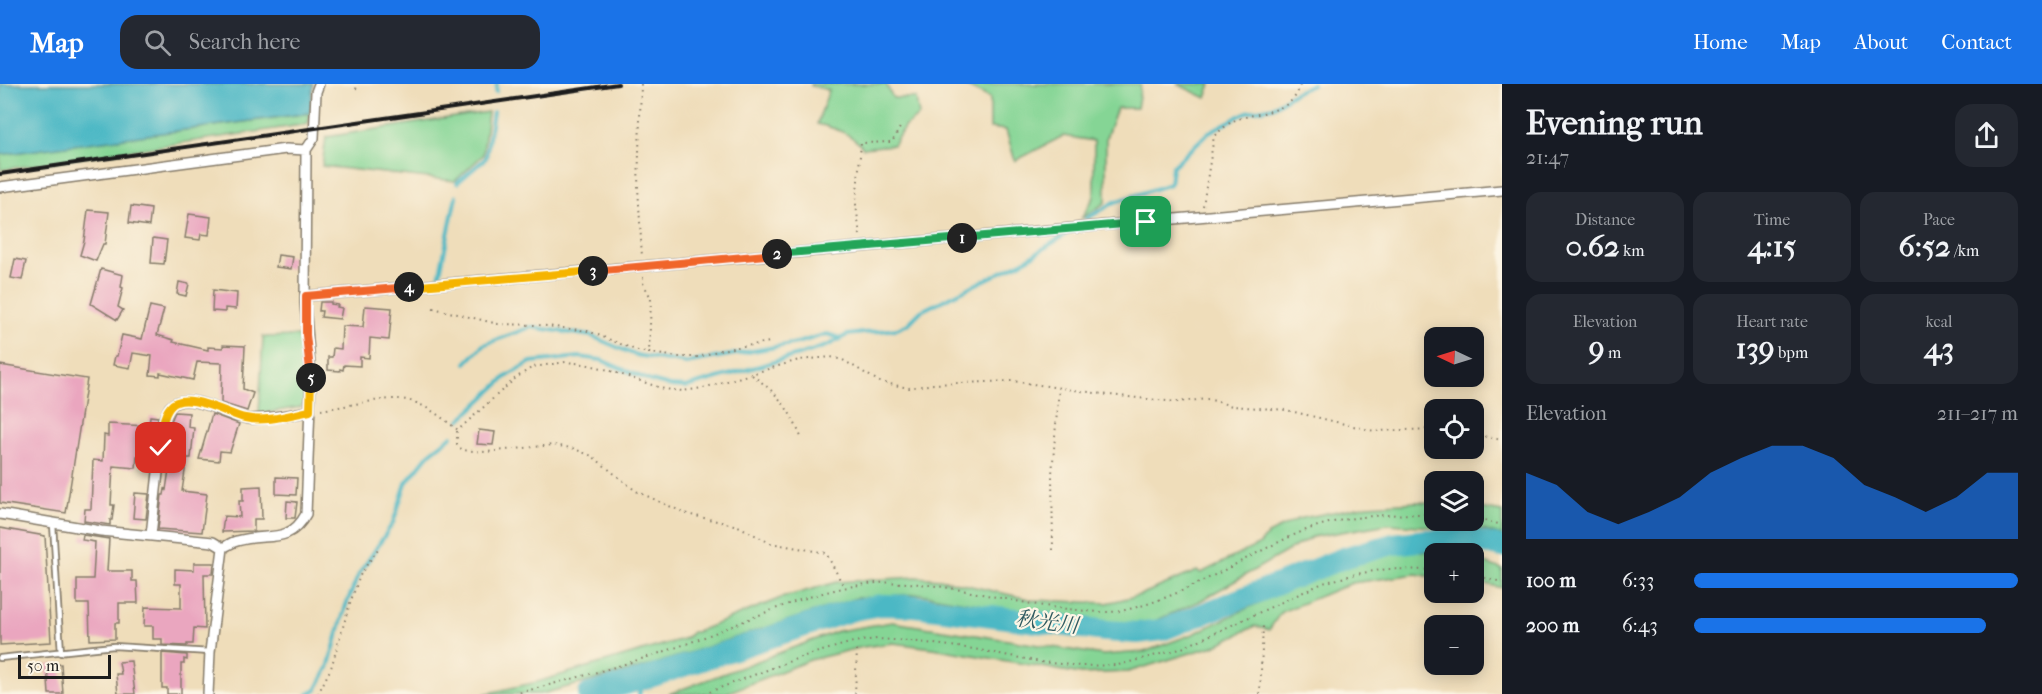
<!DOCTYPE html>
<meta charset="utf-8">
<style>
:root{--surface:#171b24;--page:#242831;--text:#f1f3f6;--muted:#9ea1a6;--accent:#1a73e8}
body{margin:0;font-family:"IM FELL French Canon","Noto Serif JP",serif;background:var(--page);color:var(--text);height:100vh;display:flex;flex-direction:column;font-size:22px;white-space:nowrap}
*{box-sizing:border-box;margin:0}
p{font-size:20px;color:var(--muted)}
.icon{flex:none;width:33px;height:33px;fill:none;stroke:currentColor;stroke-width:2;stroke-linecap:round;stroke-linejoin:round}
.map{position:relative;flex:1;overflow:hidden}
.panel{display:flex;flex-direction:column;background:var(--surface);width:540px}
.panel>*{flex:none}
.needle{width:39px;rotate:274deg}
.controls{position:absolute;left:1424px;top:243px;display:grid;gap:12px}
.controls a{display:grid;place-items:center;width:60px;height:60px;border-radius:12px;background:var(--surface);box-shadow:0 3px 15px #0003;font-size:30px}
.scale{position:absolute;left:18px;bottom:15px;width:93px;box-sizing:border-box;padding-left:6px;border:3px solid #1c1c1c;border-top:0;font-size:16px;line-height:21px;white-space:nowrap;color:#1c1c1c;-webkit-text-stroke:4px #fcf5e5;paint-order:stroke}
.pin{position:absolute;display:grid;place-items:center;width:51px;height:51px;color:#fff;margin:-26px;border-radius:12px;box-shadow:0 3px 9px #0006}
.km{position:absolute;width:30px;height:30px;margin:-15px;border-radius:50%;background:#222;color:#fff;font-size:16px;line-height:30px;text-align:center}
.round{display:grid;place-items:center;flex:none;width:63px;height:63px;border-radius:18px;background:var(--page)}
.overview{display:flex;align-items:center;justify-content:space-between;height:102px;padding:0 24px}
h1{font-size:33px;font-weight:700;line-height:45px}
.metrics{display:grid;grid-template-columns:repeat(3,1fr);gap:9px;height:102px;padding:6px 24px}
.metrics div{display:grid;align-content:center;border-radius:15px;background:var(--page);text-align:center}
.metrics b{font-size:30px;font-weight:700}
.metrics small{font-size:16px;font-weight:400}
.metrics p{font-size:16px}
.chart{height:168px;padding:12px 24px}
.chart p{display:flex;justify-content:space-between}
.chart svg{width:100%;height:108px;margin-top:6px;fill:var(--accent);opacity:.7}
ul{padding:0 24px;list-style:none;font-size:20px}
li{display:grid;grid-template-columns:96px 72px 1fr;align-items:center;height:45px}
li i{height:15px;border-radius:8px;background:var(--accent)}
header{display:flex;align-items:center;gap:36px;box-sizing:border-box;height:84px;padding:0 30px;background:var(--accent);color:#fff}
header strong{font-size:28px}
nav{display:flex;gap:33px;margin-inline-start:auto;font-size:21px}
.search{width:420px;height:54px;background:var(--page);display:flex;align-items:center;gap:15px;box-sizing:border-box;padding:0 21px;border-radius:18px;color:var(--muted);font-size:22px}
main{display:flex;flex:1;min-height:0}
.map>svg:first-child{display:block}
.green{fill:#85d595;stroke:#507858;stroke-width:1.5}
.water{fill:#4bb8c5;stroke:#346a70;stroke-width:1.5}
.lines{fill:none;stroke-linecap:round;stroke-linejoin:round}
.stream{stroke:#4bb8c5;stroke-width:4}
.river{stroke:#4bb8c5;stroke-width:22}
.building{fill:#eaa6bf}
.service-casing{stroke:#867c6b;stroke-width:8}
.minor-casing{stroke:#867c6b;stroke-width:12}
.path{stroke:#867c6b;stroke-width:2;stroke-dasharray:1.5 4.5;stroke-linecap:butt}
.service{stroke:#fff;stroke-width:4.5}
.minor{stroke:#fff;stroke-width:9}
.rail{stroke:#1c1c1c;stroke-width:4}
.split-1-casing{stroke:#fff;stroke-width:12}
.split-2-casing{stroke:#fff;stroke-width:12}
.split-3-casing{stroke:#fff;stroke-width:12}
.split-4-casing{stroke:#fff;stroke-width:12}
.split-5-casing{stroke:#fff;stroke-width:12}
.split-6-casing{stroke:#fff;stroke-width:12}
.split-1{stroke:#22a559;stroke-width:8}
.split-2{stroke:#22a559;stroke-width:8}
.split-3{stroke:#f0652b;stroke-width:8}
.split-4{stroke:#f5b400;stroke-width:8}
.split-5{stroke:#f0652b;stroke-width:8}
.split-6{stroke:#f5b400;stroke-width:8}
.labels{text-anchor:middle;stroke-width:4.5;stroke-linejoin:round;paint-order:stroke}
.water-label{font-size:21px;font-style:italic;fill:#2f5a60;stroke:#fcf5e5}
</style>
<header>
<strong>Map</strong>
<div class="search"><svg class="icon" aria-label="search" viewBox="0 0 24 24"><circle cx="10" cy="10" r="6"/><path d="M15 15l6 6"/></svg>Search here</div>
<nav><a>Home</a><a>Map</a><a>About</a><a>Contact</a></nav>
</header>
<main>
<div class="map">
<svg width="1502" height="610" viewBox="0 0 1502 610">
<rect width="100%" height="100%" fill="#fcf5e5"/>
<filter id="ink" filterUnits="userSpaceOnUse"><feTurbulence type="fractalNoise" baseFrequency=".0167" numOctaves="2"/><feDisplacementMap in="SourceGraphic" scale="12" xChannelSelector="R" yChannelSelector="G"/><feConvolveMatrix kernelMatrix="1 2 1 2 8 2 1 2 1" color-interpolation-filters="sRGB"/></filter>
<filter id="wash" filterUnits="userSpaceOnUse"><feTurbulence type="fractalNoise" baseFrequency=".008" numOctaves="4" result="noise"/><feDisplacementMap in="SourceGraphic" scale="24" xChannelSelector="R" yChannelSelector="G"/><feGaussianBlur stdDeviation="1.35" result="paint"/><feColorMatrix in="noise" values="0 0 0 0 0 0 0 0 0 0 0 0 0 0 0 0 0 1.4 0 .05"/><feComposite in="paint" operator="in"/></filter>
<g filter="url(#wash)">
<rect width="100%" height="100%" fill="#efddba"/>
<path class="green" d="M 811,0 L 886,0 L 893,14 L 916,14 L 919,32 L 905,42 L 893,61 L 863,64 C 851,49 835,44 817,40 L 829,6 L 811,2 Z
M 962,0 L 1141,0 L 1137,24 L 1117,24 L 1106,54 L 1106,118 L 1081,135 L 1094,113 L 1094,57 L 1063,52 L 1015,77 L 1006,46 L 990,44 L 990,14 Z
M 1177,0 L 1211,0 L 1206,14 Z
M 488,28 L 483,71 L 455,97 L 322,82 L 326,53 Z
M 310,29 L 308,40 L 0,86 L 0,71 L 3,70 Z
M 299,252 L 306,317 L 301,323 L 259,330 L 263,253 Z
M 1417,418 L 1434,419 L 1434,436 L 1473,436 L 1473,423 L 1502,428 L 1502,452 L 1483,446 L 1388,440 L 1312,453 L 1200,517 L 1155,537 L 1108,542 L 919,510 L 856,514 L 649,582 L 541,610 L 484,610 L 537,598 L 686,554 L 692,548 L 696,548 L 781,514 L 837,498 L 916,493 L 940,495 L 1033,516 L 1107,519 L 1140,511 L 1197,487 L 1201,489 L 1260,460 L 1268,450 L 1298,435 L 1368,421 Z
M 1399,466 L 1449,469 L 1434,470 L 1434,493 L 1416,490 L 1352,499 L 1281,528 L 1269,546 L 1255,542 L 1214,562 L 1128,588 L 1081,590 L 933,564 L 893,559 L 863,563 L 810,576 L 724,610 L 669,610 L 838,547 L 892,538 L 1103,571 L 1144,568 L 1193,550 L 1336,482 Z
M 1473,475 L 1502,485 L 1502,504 L 1473,497 Z"/>
<path class="water" d="M 0,0 L 313,0 L 310,29 L 0,71 Z"/>
<g class="lines">
<path class="stream" d="M 496,8 L 497,0
M 457,99 L 486,74 L 493,28
M 1086,135 L 1115,118 L 1170,100 L 1172,83 L 1209,48 L 1247,28 L 1273,23 L 1294,9 L 1313,0
M 439,194 L 456,112
M 466,279 L 483,261 L 531,243 L 591,252 L 635,271 L 686,279 L 797,259 L 827,250 L 840,254
M 460,336 L 506,293 L 531,278 L 580,273 L 601,276 L 651,297 L 670,302 L 686,303 L 805,269 L 829,261 L 847,251 L 897,245 L 908,240 L 921,227 L 1024,177 L 1065,151
M 308,610 L 316,606 L 328,584 L 346,521 L 359,490 L 393,439 L 406,399 L 429,370 L 452,352
M 639,610 L 647,594"/>
<path class="river" d="M 589,610 L 647,594 L 853,526 L 881,521 L 914,522 L 1106,547 L 1137,549 L 1162,546 L 1346,473 L 1393,460 L 1426,456 L 1476,457 L 1502,463"/>
</g>
<g id="blocks">
<path class="building" d="M 131,122 L 151,125 L 149,142 L 129,139 Z
M 88,126 L 109,128 L 105,160 L 103,160 L 96,177 L 80,171 L 84,157 Z
M 189,130 L 211,133 L 209,151 L 201,150 L 200,156 L 185,154 Z
M 153,154 L 167,156 L 164,180 L 151,179 Z
M 278,171 L 293,173 L 291,185 L 276,183 Z
M 15,175 L 26,177 L 22,196 L 11,194 Z
M 101,185 L 123,191 L 121,203 L 123,204 L 118,223 L 123,226 L 117,236 L 91,220 Z
M 179,198 L 189,200 L 186,212 L 177,210 Z
M 213,206 L 237,209 L 236,225 L 225,224 L 225,228 L 212,227 Z
M 320,218 L 331,218 L 331,220 L 338,221 L 337,223 L 342,224 L 340,235 L 321,233 L 322,227 L 319,227 Z
M 150,222 L 164,225 L 157,251 L 174,256 L 173,258 L 208,266 L 208,263 L 223,264 L 223,261 L 245,262 L 243,305 L 253,309 L 247,327 L 221,319 L 222,279 L 197,278 L 193,296 L 160,289 L 160,292 L 150,291 L 152,272 L 133,269 L 130,284 L 113,281 L 115,272 L 117,272 L 122,251 L 142,255 Z
M 365,222 L 392,224 L 389,256 L 370,254 L 369,274 L 360,273 L 360,282 L 344,281 L 343,286 L 340,285 L 340,287 L 328,286 L 328,273 L 332,273 L 333,264 L 341,265 L 342,242 L 363,243 Z
M 0,281 L 87,295 L 66,429 L 0,419 Z
M 175,328 L 189,329 L 188,343 L 194,344 L 191,374 L 187,374 L 182,407 L 207,410 L 202,448 L 158,445 L 162,411 L 164,411 L 165,405 L 166,406 L 171,372 L 167,372 L 171,337 Z
M 212,330 L 239,340 L 230,368 L 220,367 L 219,377 L 199,375 Z
M 150,332 L 158,333 L 153,372 L 137,372 L 136,384 L 113,382 L 111,421 L 114,421 L 112,436 L 110,436 L 110,441 L 84,437 L 85,425 L 91,425 L 93,376 L 103,377 L 104,351 L 108,352 L 108,340 L 149,342 Z
M 479,346 L 495,348 L 493,361 L 477,360 Z
M 276,393 L 297,394 L 296,411 L 276,410 Z
M 261,402 L 262,435 L 254,435 L 254,447 L 222,448 L 224,432 L 240,433 L 239,417 L 243,417 L 243,403 Z
M 135,409 L 149,410 L 146,435 L 133,434 Z
M 287,417 L 297,418 L 295,434 L 286,434 Z
M 0,444 L 45,452 L 51,558 L 0,561 Z
M 83,451 L 109,455 L 107,487 L 132,487 L 132,497 L 137,497 L 138,519 L 119,519 L 119,539 L 115,539 L 115,555 L 90,556 L 89,520 L 77,520 L 77,495 L 93,495 L 95,458 L 82,456 Z
M 194,479 L 214,479 L 213,490 L 204,490 L 205,545 L 194,544 L 193,560 L 187,560 L 187,562 L 162,561 L 162,555 L 153,555 L 153,542 L 144,542 L 145,523 L 181,524 L 181,500 L 175,500 L 175,485 L 194,486 Z
M 162,569 L 187,571 L 187,576 L 184,575 L 184,580 L 181,580 L 181,610 L 167,610 L 167,604 L 162,604 Z
M 131,577 L 135,610 L 118,610 L 116,590 L 121,590 L 119,578 Z
M 61,580 L 63,610 L 49,610 L 47,581 Z"/>
</g>
</g>
<g filter="url(#ink)">
<use href="#blocks" fill-opacity="0" stroke="#867c6b" stroke-width="1.5"/>
<g class="lines">
<g class="service-casing">
<path id="service" d="M 53,440 L 61,569
M 0,574 L 114,562 L 210,568"/>
</g>
<g class="minor-casing">
<path id="minor" d="M 0,103 L 286,65 L 306,66
M 306,212 L 1502,106
M 0,430 L 101,447 L 213,458 L 223,464
M 151,451 L 164,335 C 166,331 168,326 170,323 C 187,304 230,334 250,335 C 270,335 290,331 310,327
M 223,464 C 228,461 232,458 237,457 C 265,448 289,462 306,430 L 311,294 L 305,219 L 306,66 L 314,54 L 316,8 L 319,0
M 208,610 L 210,568 L 223,464"/>
</g>
<path class="path" d="M 641,0 L 638,103 L 642,173
M 460,2 L 460,0
M 356,5 L 358,0
M 1203,122 L 1214,52 C 1220,47 1226,41 1233,37 C 1255,27 1295,31 1300,0
M 860,151 L 856,121 L 861,59 L 892,58 L 902,40
M 643,193 L 643,199 L 651,214 L 649,270
M 433,224 L 498,240 L 538,241 L 588,247 L 638,267 L 677,273 L 699,273 L 720,266 L 770,258
M 752,291 C 778,310 788,322 801,353
M 321,326 C 342,323 380,314 400,315 C 422,317 441,333 458,346 L 517,293 L 533,283 L 566,278 L 584,280 L 602,284 L 664,305 L 683,307 L 703,304 L 799,276 L 831,273 L 843,276 L 880,298 L 909,304 L 933,300 L 1012,297 L 1109,311 L 1177,318 L 1208,315 L 1232,322 L 1286,326 L 1374,347 L 1434,345
M 457,347 L 457,360 L 462,366 L 486,368 L 553,361 L 572,364 L 592,372 L 636,407 L 687,430 L 738,442 L 770,459 L 826,469 L 844,503
M 1473,350 L 1502,356
M 1473,433 L 1502,441
M 1053,466 L 1052,390 L 1059,303
M 1473,491 L 1502,498
M 318,610 L 331,584 L 350,519 L 361,489 L 378,465
M 514,610 C 576,594 639,578 699,555 C 757,533 815,504 877,499 C 941,495 1005,519 1068,525 C 1086,527 1107,530 1125,526 C 1188,512 1242,473 1301,448 C 1343,431 1389,430 1434,430
M 704,610 L 801,573 L 853,558 L 877,555 L 910,557 L 974,565 L 1041,578 L 1080,582 L 1118,581 L 1180,565 L 1323,499 L 1356,490 L 1387,485 L 1434,486
M 855,610 L 857,566
M 1260,610 L 1263,542"/>
<use href="#service" class="service"/>
<use href="#minor" class="minor"/>
<path class="rail" d="M 0,90 L 618,0"/>
</g>
</g>
<g class="lines" filter="url(#ink)">
<g class="split-1-casing">
<path id="split-1" d="M 962,154 L 1146,138"/>
</g>
<g class="split-2-casing">
<path id="split-2" d="M 777,170 L 962,154"/>
</g>
<g class="split-3-casing">
<path id="split-3" d="M 593,187 L 777,170"/>
</g>
<g class="split-4-casing">
<path id="split-4" d="M 409,203 L 593,187"/>
</g>
<g class="split-5-casing">
<path id="split-5" d="M 311,294 L 306,251 L 306,212 L 409,203"/>
</g>
<g class="split-6-casing">
<path id="split-6" d="M 161,364 C 162,352 161,334 170,323 C 184,305 227,330 245,334 C 265,339 290,331 310,327 L 311,294"/>
</g>
<use href="#split-1" class="split-1"/>
<use href="#split-2" class="split-2"/>
<use href="#split-3" class="split-3"/>
<use href="#split-4" class="split-4"/>
<use href="#split-5" class="split-5"/>
<use href="#split-6" class="split-6"/>
</g>
<g class="labels">
<g class="water-label">
<text transform="translate(1047 538) rotate(7)" y="7">秋光川</text>
</g>
</g>
</svg>
<div class="controls">
<a><svg class="needle" viewBox="-14 -14 28 28"><path d="M0-13l5 13h-10z" fill="#e53935"/><path d="M0 13l5-13h-10z" fill="#9ea1a6"/></svg></a>
<a><svg class="icon" aria-label="locate" viewBox="0 0 24 24"><circle cx="12" cy="12" r="6"/><path d="M12 2v4M12 18v4M2 12h4M18 12h4"/></svg></a>
<a><svg class="icon" aria-label="layers" viewBox="0 0 24 24"><path d="M12 4l9 5-9 5-9-5zM3 14l9 5 9-5"/></svg></a>
<a>+</a>
<a>−</a>
</div>
<div class="scale">50 m</div>
<div class="pin" style="left:1146px;top:138px;background:#1e9e55"><svg class="icon" aria-label="arrive" viewBox="0 0 24 24"><path d="M6 21V4h12l-3 4 3 4H6"/></svg></div>
<div class="pin" style="left:161px;top:364px;background:#d93025"><svg class="icon" aria-label="check" viewBox="0 0 24 24"><path d="M5 12l5 5 9-10"/></svg></div>
<b class="km" style="left:962px;top:154px">1</b>
<b class="km" style="left:777px;top:170px">2</b>
<b class="km" style="left:593px;top:187px">3</b>
<b class="km" style="left:409px;top:203px">4</b>
<b class="km" style="left:311px;top:294px">5</b>
</div>
<section class="panel">
<div class="overview"><div><h1>Evening run</h1><p>21:47</p></div><a class="round"><svg class="icon" aria-label="share" viewBox="0 0 24 24"><path d="M12 15V3M7 8l5-5 5 5M5 13v7h14v-7"/></svg></a></div>
<div class="metrics">
<div><p>Distance</p><b>0.62<small> km</small></b></div>
<div><p>Time</p><b>4:15</b></div>
<div><p>Pace</p><b>6:52<small> /km</small></b></div>
</div>
<div class="metrics">
<div><p>Elevation</p><b>9<small> m</small></b></div>
<div><p>Heart rate</p><b>139<small> bpm</small></b></div>
<div><p>kcal</p><b>43</b></div>
</div>
<div class="chart"><p><span>Elevation</span>211–217 m</p>
<svg viewBox="0 0 160 44" preserveAspectRatio="none"><path d="M0 44V17L10 22L20 33L30 38L40 33L50 27L60 17L70 11L80 6L90 6L100 11L110 22L120 27L130 33L140 27L150 17L160 17V44z"/></svg>
</div>
<ul>
<li><b>100 m</b>6:33<i style="width:100%"></i></li>
<li><b>200 m</b>6:43<i style="width:90%"></i></li>
</ul>
</section>
</main>
